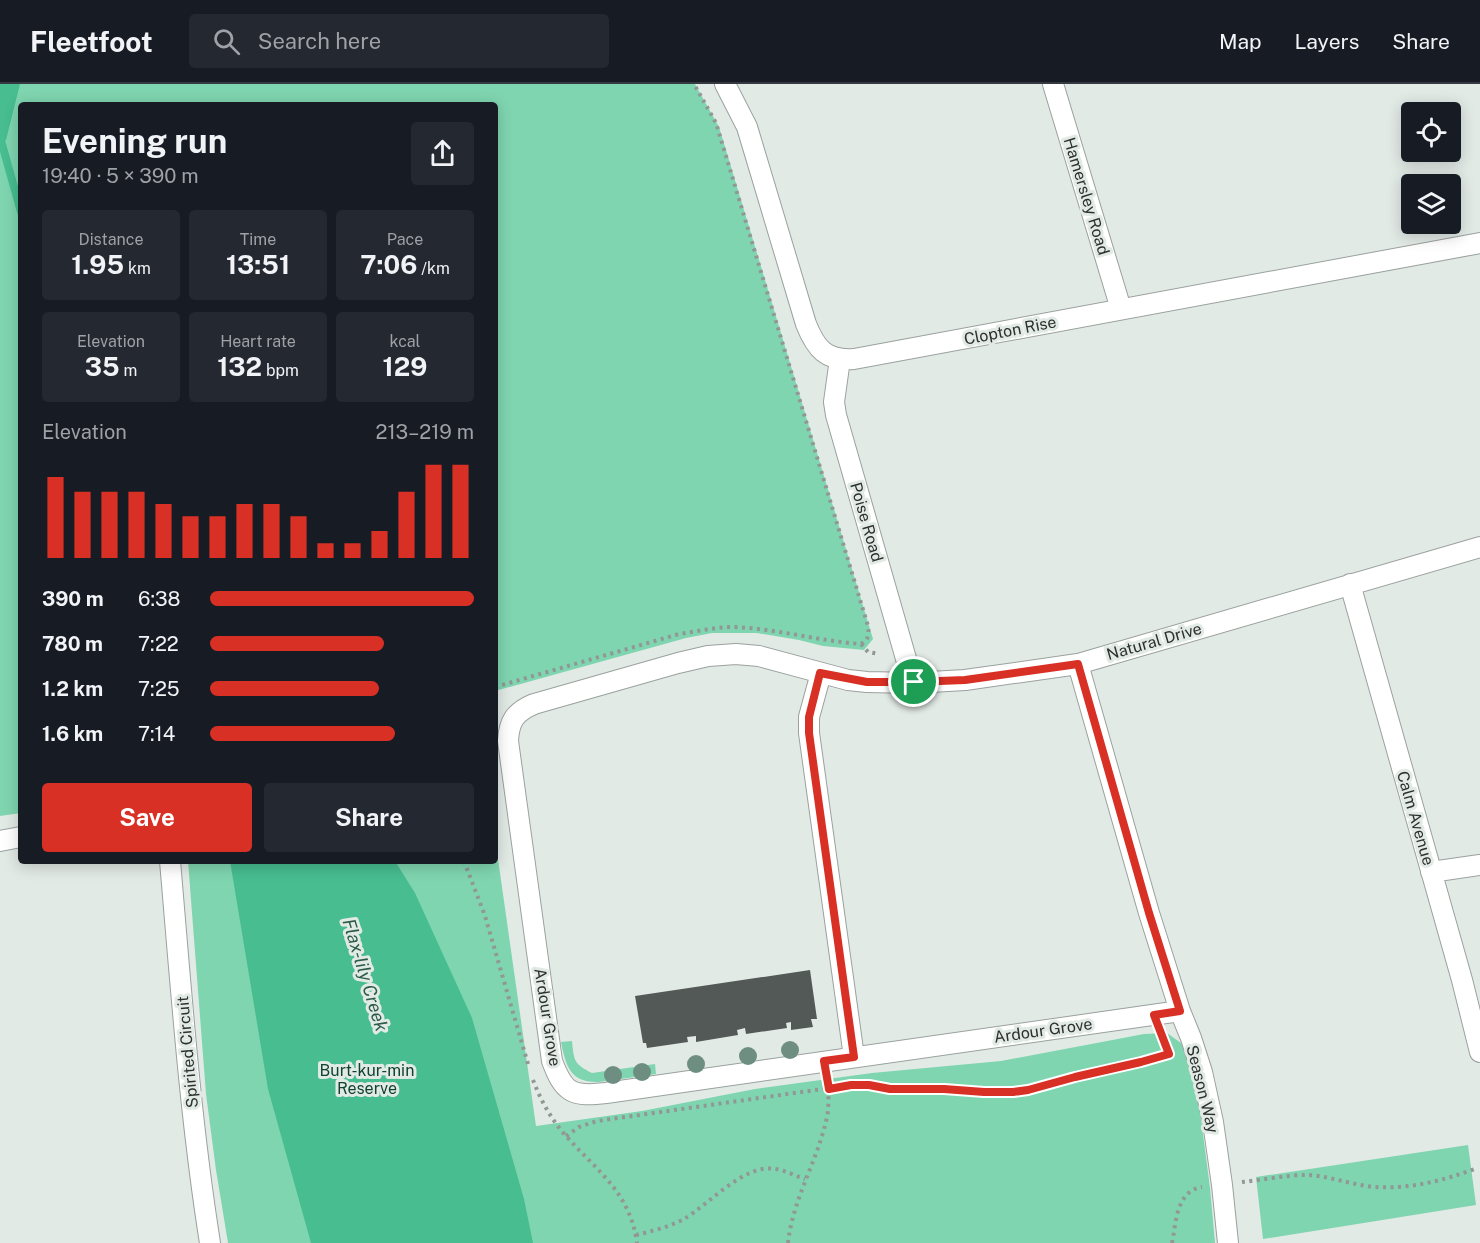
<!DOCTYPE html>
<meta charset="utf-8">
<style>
:root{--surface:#171b24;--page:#242831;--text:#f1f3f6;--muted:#9ea1a6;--line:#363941;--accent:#d93025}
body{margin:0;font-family:"Public Sans",sans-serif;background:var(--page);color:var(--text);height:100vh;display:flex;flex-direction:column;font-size:22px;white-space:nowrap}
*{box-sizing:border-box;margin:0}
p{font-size:20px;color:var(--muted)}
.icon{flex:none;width:33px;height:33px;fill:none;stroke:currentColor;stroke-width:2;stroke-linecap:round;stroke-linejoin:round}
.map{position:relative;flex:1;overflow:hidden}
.drawer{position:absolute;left:18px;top:18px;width:480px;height:762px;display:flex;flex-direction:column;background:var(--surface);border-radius:6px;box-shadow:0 3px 15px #0003}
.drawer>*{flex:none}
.fabs{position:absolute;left:1401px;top:18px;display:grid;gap:12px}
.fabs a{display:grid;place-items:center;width:60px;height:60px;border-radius:6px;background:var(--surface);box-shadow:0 3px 15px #0003;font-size:30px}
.pin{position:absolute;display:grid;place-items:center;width:51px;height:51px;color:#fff;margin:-26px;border:3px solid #fff;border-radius:50%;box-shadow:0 2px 6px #0007}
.round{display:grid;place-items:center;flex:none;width:63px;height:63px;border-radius:6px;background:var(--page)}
.summary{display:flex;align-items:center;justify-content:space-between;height:102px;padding:0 24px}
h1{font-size:33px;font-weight:700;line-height:45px}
.figures{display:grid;grid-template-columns:repeat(3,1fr);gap:9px;height:102px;padding:6px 24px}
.figures div{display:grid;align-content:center;border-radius:6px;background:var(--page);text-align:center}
.figures b{font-size:26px;font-weight:700}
.figures small{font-size:16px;font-weight:400}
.figures p{font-size:16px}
.chart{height:168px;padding:12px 24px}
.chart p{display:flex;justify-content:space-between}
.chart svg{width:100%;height:108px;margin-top:6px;stroke:var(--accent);stroke-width:6}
.cta{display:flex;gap:12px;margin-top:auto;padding:12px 24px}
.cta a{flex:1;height:69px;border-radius:6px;background:var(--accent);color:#fff;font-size:24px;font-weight:700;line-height:69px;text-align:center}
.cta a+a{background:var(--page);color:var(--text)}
ul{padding:0 24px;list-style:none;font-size:20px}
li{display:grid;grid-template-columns:96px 72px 1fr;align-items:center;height:45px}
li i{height:15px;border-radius:8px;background:var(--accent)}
header{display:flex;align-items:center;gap:36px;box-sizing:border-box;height:84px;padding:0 30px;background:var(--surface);border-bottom:2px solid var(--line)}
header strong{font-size:28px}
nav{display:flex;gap:33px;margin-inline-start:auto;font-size:21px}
.search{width:420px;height:54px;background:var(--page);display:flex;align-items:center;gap:15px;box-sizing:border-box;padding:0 21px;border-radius:6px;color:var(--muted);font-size:22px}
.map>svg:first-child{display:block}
.green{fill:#7fd5b0}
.water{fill:#47bd90}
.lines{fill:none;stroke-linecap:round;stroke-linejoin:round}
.stream{stroke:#47bd90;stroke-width:8}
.building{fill:#535956}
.street-casing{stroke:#9aa19e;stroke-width:22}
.path{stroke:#919794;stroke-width:4;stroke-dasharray:3 4.5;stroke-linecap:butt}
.street{stroke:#fff;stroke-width:20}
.tree{fill:#6e8e82}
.route-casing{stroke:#fff;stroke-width:12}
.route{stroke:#d93025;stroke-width:8}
.labels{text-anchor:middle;stroke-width:6;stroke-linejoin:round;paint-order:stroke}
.street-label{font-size:16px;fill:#2d302e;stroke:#e2eae6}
.park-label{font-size:16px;fill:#104230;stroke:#e2eae6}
.water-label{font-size:18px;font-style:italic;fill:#2c5b48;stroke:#e2eae6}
</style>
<header>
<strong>Fleetfoot</strong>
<div class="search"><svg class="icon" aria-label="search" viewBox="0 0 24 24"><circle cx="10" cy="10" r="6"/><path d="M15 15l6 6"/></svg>Search here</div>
<nav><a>Map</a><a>Layers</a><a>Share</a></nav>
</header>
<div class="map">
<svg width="1480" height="1159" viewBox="0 0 1480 1159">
<rect width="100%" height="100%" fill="#e2eae6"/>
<path class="green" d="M 0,0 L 695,0 L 719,43 L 873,555 L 864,566 L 823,562 L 799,556 L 757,549 L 712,549 L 686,554 L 495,607 L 495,21 L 21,21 L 21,729 L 0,732 Z
M 495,754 L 536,1042 L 642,1027 L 755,1005 L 872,989 L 1001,977 L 1144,950 L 1167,949 L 1181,959 L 1197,1004 L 1210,1104 L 1215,1159 L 228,1159 L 216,1086 L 206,1010 L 188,777 L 495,777 Z
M 572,957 C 574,977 574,980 592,989 L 655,980 L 656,990 L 599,998 C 570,999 566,982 561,958 Z
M 1468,1061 L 1476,1121 L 1263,1155 L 1256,1093 Z"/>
<path class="water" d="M 0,0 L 20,0 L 6,56 L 0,61 Z
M 230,777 L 395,777 L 415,809 L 472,934 L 524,1115 L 533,1159 L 311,1159 L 268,1005 Z"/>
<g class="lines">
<path class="stream" d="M 0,53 L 21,128"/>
</g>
<path class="building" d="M 810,886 L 817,935 L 811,935 L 813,943 L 791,946 L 791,938 L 786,939 L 787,944 L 746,950 L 745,944 L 737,946 L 738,951 L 696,958 L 696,952 L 687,953 L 688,958 L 647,964 L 646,959 L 643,959 L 635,912 Z"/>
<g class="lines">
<g class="street-casing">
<path id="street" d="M 725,0 L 747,43 L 806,240 C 816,265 826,277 854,275 L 1480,159
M 1053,0 L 1121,225
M 840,275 L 834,318 L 836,331 L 913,599
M 1350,500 L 1462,896 L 1480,968
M 1078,580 L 1149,829 L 1180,927 L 1191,954 L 1202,988 L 1213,1038 L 1222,1101 L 1228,1159
M 821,589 L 809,633 L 809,649 L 854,973
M 0,757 L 21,753
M 170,777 C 181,904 190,1033 210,1159
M 1431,788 L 1480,781
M 1180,927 L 606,1009 C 572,1013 564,1009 552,977 L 508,657 C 509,637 515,628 534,620 L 678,579 L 708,572 L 736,570 L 759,572 L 848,596 L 867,598 L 913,599 L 965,596 L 1078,580 L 1480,463"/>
</g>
<path class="path" d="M 861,560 L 868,568 L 879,570
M 495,603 L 679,550 C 698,547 716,543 735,543 C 778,545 819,557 861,560 C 869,555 869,551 868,542 L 716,39 L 694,0
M 464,777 L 485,832 L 528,980
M 533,996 C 541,1017 551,1035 566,1052 C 597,1087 630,1108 637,1159
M 566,1052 L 579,1043 L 597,1037 L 851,1001 L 869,1001 L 890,1005 L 944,1005 L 984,1008 L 1013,1009 L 1028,1006 L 1075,993 L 1141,978 L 1169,970 L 1162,951
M 1242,1098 C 1262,1096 1287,1091 1307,1091 C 1330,1092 1352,1101 1375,1103 C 1411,1105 1441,1097 1475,1085
M 636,1151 C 652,1147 669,1143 684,1135 C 708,1121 745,1079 775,1085 C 785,1086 795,1092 805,1095
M 788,1159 C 793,1114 818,1076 827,1033 C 829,1024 828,1014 829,1005
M 1172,1159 C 1176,1139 1176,1107 1202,1103"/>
<use href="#street" class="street"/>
</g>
<g class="tree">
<circle cx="790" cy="966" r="9"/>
<circle cx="748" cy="972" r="9"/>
<circle cx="696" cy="980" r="9"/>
<circle cx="642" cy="988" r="9"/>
<circle cx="613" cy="991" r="9"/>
</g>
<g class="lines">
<g class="route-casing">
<path id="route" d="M 1078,580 L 1149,829 L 1180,927 L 1154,931 L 1169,970 L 1141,978 L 1075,993 L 1028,1006 L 1013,1008 L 984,1008 L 944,1005 L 890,1005 L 869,1001 L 851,1001 L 829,1005 L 824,977 L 854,973 L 809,649 L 809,633 L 820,589 L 867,598 L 914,598 L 965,596 Z"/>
</g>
<use href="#route" class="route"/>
</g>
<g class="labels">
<g class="street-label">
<text transform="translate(1087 112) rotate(73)" y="6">Hamersley Road</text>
<text transform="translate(1010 246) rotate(-11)" y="6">Clopton Rise</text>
<text transform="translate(867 438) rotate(74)" y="6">Poise Road</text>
<text transform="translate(1154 557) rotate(-16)" y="6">Natural Drive</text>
<text transform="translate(1416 734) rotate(74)" y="6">Calm Avenue</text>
<text transform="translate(548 933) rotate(81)" y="6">Ardour Grove</text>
<text transform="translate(1043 946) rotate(-8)" y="6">Ardour Grove</text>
<text transform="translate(187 968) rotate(-95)" y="6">Spirited Circuit</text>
<text transform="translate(1203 1005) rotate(76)" y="6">Season Way</text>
</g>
<g class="park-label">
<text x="367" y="992">Burt-kur-min<tspan x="367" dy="18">Reserve</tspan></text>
</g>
<g class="water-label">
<text transform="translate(365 891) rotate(73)" y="6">Flax-lily Creek</text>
</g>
</g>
</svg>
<div class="fabs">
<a><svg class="icon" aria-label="locate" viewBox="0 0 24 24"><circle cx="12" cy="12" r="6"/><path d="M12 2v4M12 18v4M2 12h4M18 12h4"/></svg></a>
<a><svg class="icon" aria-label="layers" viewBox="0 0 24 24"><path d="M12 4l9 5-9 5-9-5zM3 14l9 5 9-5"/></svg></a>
</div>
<div class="pin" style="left:914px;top:598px;background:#1e9e55"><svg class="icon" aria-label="arrive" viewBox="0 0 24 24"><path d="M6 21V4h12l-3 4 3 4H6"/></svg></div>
<section class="drawer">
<div class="summary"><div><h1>Evening run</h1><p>19:40 · 5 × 390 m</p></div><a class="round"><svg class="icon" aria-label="share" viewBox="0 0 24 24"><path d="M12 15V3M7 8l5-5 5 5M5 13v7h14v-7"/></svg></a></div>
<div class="figures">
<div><p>Distance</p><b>1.95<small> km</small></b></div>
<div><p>Time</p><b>13:51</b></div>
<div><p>Pace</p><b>7:06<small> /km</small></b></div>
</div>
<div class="figures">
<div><p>Elevation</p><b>35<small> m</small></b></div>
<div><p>Heart rate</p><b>132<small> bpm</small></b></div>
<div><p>kcal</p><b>129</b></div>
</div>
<div class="chart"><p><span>Elevation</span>213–219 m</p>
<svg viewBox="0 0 160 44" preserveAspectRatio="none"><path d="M5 44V11M15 44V17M25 44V17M35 44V17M45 44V22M55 44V27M65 44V27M75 44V22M85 44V22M95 44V27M105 44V38M115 44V38M125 44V33M135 44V17M145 44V6M155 44V6"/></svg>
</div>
<ul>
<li><b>390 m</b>6:38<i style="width:100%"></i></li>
<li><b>780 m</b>7:22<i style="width:66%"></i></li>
<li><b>1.2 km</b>7:25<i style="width:64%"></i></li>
<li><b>1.6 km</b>7:14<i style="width:70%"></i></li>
</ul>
<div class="cta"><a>Save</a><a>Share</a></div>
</section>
</div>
